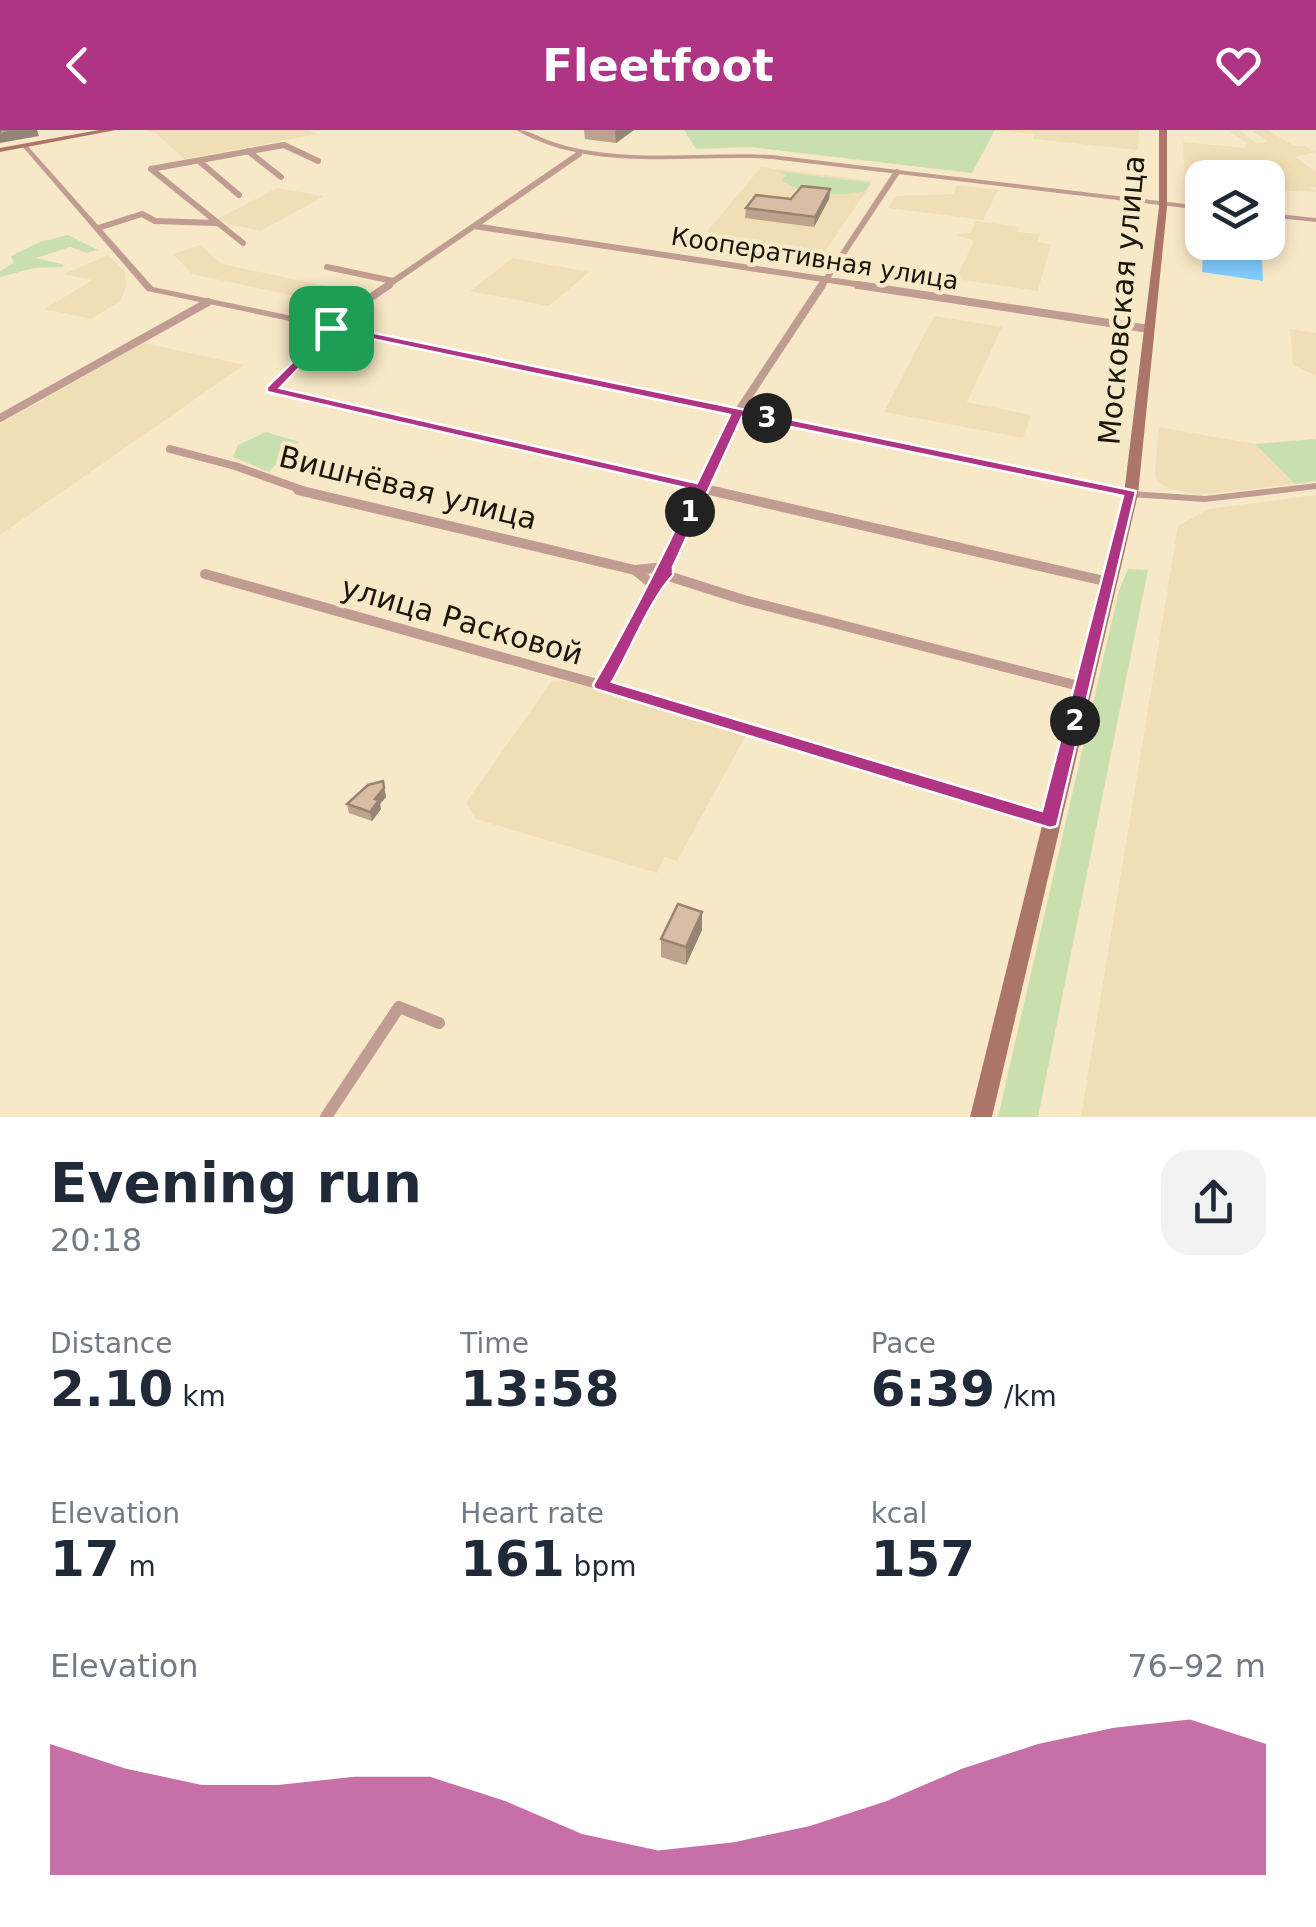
<!DOCTYPE html>
<meta charset="utf-8">
<style>
:root{--surface:#fff;--page:#f2f2f3;--text:#1f2937;--muted:#747a83;--accent:#b03484}
body{margin:0;font-family:"DejaVu Sans",sans-serif;background:var(--page);color:var(--text);height:100vh;display:flex;flex-direction:column;font-size:38px;white-space:nowrap}
*{box-sizing:border-box;margin:0}
p{font-size:32px;color:var(--muted)}
.icon{flex:none;width:55px;height:55px;fill:none;stroke:currentColor;stroke-width:2;stroke-linecap:round;stroke-linejoin:round}
.map{position:relative;height:987px;overflow:hidden}
.panel{display:flex;flex-direction:column;background:var(--surface);flex:1}
.panel>*{flex:none}
.buttons{position:absolute;left:1185px;top:30px;display:grid;gap:20px}
.buttons a{display:grid;place-items:center;width:100px;height:100px;border-radius:20px;background:var(--surface);box-shadow:0 5px 15px #0003;font-size:50px}
.pin{position:absolute;display:grid;place-items:center;width:85px;height:85px;color:#fff;margin:-42px;border-radius:20px;box-shadow:0 5px 15px #0006}
.km{position:absolute;width:50px;height:50px;margin:-25px;border-radius:50%;background:#222;color:#fff;font-size:28px;line-height:50px;text-align:center}
.round{display:grid;place-items:center;flex:none;width:105px;height:105px;border-radius:30px;background:var(--page)}
.summary{display:flex;align-items:center;justify-content:space-between;height:170px;padding:0 50px}
h1{font-size:55px;font-weight:600;line-height:75px}
.metrics{display:grid;grid-template-columns:repeat(3,1fr);gap:15px;height:170px;padding:10px 50px}
.metrics div{display:grid;align-content:center}
.metrics b{font-size:50px;font-weight:600}
.metrics small{font-size:28px;font-weight:400}
.metrics p{font-size:28px}
.chart{height:280px;padding:20px 50px}
.chart p{display:flex;justify-content:space-between}
.chart svg{width:100%;height:180px;margin-top:10px;fill:var(--accent);opacity:.7}
header{display:flex;justify-content:space-between;align-items:center;height:130px;padding:0 50px;background:var(--accent);color:#fff;font-size:45px;font-weight:600}
.map>svg:first-child{display:block}
.built{fill:#f0deb6}
.green{fill:#c9dfae}
.water{fill:#82cdff}
.lines{fill:none;stroke-linecap:round;stroke-linejoin:round}
.minor-far3{stroke:#c19c92;stroke-width:6}
.minor-far2{stroke:#c19c92;stroke-width:8}
.minor-far1{stroke:#c19c92;stroke-width:10}
.minor{stroke:#c19c92;stroke-width:12}
.tertiary{fill:#c19c92;fill-rule:evenodd}
.secondary{fill:#ab7668;fill-rule:evenodd}
.wall{fill:#bba38d}
.shaded-wall{fill:#988473}
.building{fill:#d9bda4;stroke:#988473;stroke-width:2.5}
.route{fill:#b03484;stroke:#fff;stroke-width:2.5;fill-rule:evenodd}
.labels{text-anchor:middle;stroke-width:9;stroke-linejoin:round;paint-order:stroke}
.far-street-label{font-size:25px;fill:#1b160a;stroke:#f7e9c7}
.street-label{font-size:30px;fill:#1b160a;stroke:#f7e9c7}
</style>
<header><svg class="icon" aria-label="back" viewBox="0 0 24 24"><path d="M15 5l-7 7 7 7"/></svg>Fleetfoot<svg class="icon" aria-label="heart" viewBox="0 0 24 24"><path d="M12 20l-8-8c-3-5 5-10 8-4 3-6 11-1 8 4z"/></svg></header>
<div class="map">
<svg width="1316" height="987" viewBox="0 0 1316 987">
<rect width="100%" height="100%" fill="#f7e9c7"/>
<path class="built" d="M 144,0 L 309,0 L 318,4 L 184,29 L 157,4 Z
M 993,0 L 1139,0 L 1138,20 L 1033,9 L 1035,4 Z
M 1239,0 L 1257,14 L 1267,11 L 1252,1 L 1268,0 L 1294,16 L 1305,16 L 1316,22 L 1295,27 L 1316,42 L 1316,57 L 1310,57 L 1316,62 L 1268,60 L 1268,48 L 1185,51 L 1183,12 L 1245,18 L 1247,13 L 1229,1 Z
M 761,37 L 873,51 L 826,120 L 830,122 L 821,136 L 802,134 L 811,119 L 705,104 Z
M 957,55 L 998,60 L 983,90 L 888,78 L 895,66 L 953,64 Z
M 277,58 L 324,66 L 261,101 L 214,91 Z
M 976,91 L 1019,97 L 1018,102 L 1040,104 L 1038,112 L 1051,114 L 1038,161 L 956,149 L 974,111 L 956,105 L 970,103 Z
M 200,115 L 222,134 L 325,156 L 333,161 L 361,163 L 341,176 L 192,144 L 173,124 Z
M 108,125 L 125,141 L 126,157 L 120,171 L 91,189 L 45,179 L 92,150 L 64,144 Z
M 513,128 L 589,142 L 549,176 L 470,161 Z
M 934,186 L 1002,197 L 967,272 L 1031,285 L 1023,308 L 884,282 Z
M 1290,199 L 1316,203 L 1316,246 L 1293,235 Z
M 144,213 L 244,235 L 0,405 L 0,294 Z
M 1159,297 L 1255,314 L 1295,354 L 1198,365 L 1172,359 L 1157,352 L 1155,342 Z
M 1316,365 L 1316,987 L 1081,987 L 1178,396 L 1208,379 Z
M 568,551 L 746,605 L 677,731 L 665,727 L 657,743 L 476,689 L 466,673 L 551,552 Z"/>
<path class="green" d="M 684,0 L 995,0 L 972,43 L 750,17 L 696,19 Z
M 776,41 L 871,53 L 865,61 C 845,67 797,64 781,50 L 787,45 Z
M 68,105 L 98,120 L 87,123 L 70,117 L 36,128 L 65,135 L 62,137 L 34,138 L 0,147 L 0,141 L 14,133 L 11,126 L 40,112 Z
M 266,302 L 300,312 L 280,321 L 278,332 L 269,342 L 233,327 L 238,315 Z
M 1316,309 L 1316,351 L 1295,354 L 1255,314 Z
M 1128,439 L 1148,440 L 1038,987 L 998,987 L 1119,460 Z"/>
<path class="water" d="M 1203,122 L 1262,130 L 1263,151 L 1202,142 Z"/>
<g class="lines">
<path class="minor-far3" d="M 248,21 L 281,47
M 199,31 L 239,65
M 151,39 L 284,15 L 318,31
M 151,39 L 243,113
M 474,96 L 875,157
M 98,98 L 142,84 L 155,91 L 216,93
M 327,137 L 393,151
M 385,157 L 579,24
M 821,157 L 897,42"/>
<path class="minor-far2" d="M 858,155 L 1149,199
M 271,259 L 720,362
M 271,259 L 336,191 L 389,155
M 0,288 L 208,172
M 170,319 L 235,336 L 308,362
M 700,362 L 738,282 L 822,155"/>
<path class="minor-far1" d="M 298,360 L 635,440 L 653,455
M 709,360 L 1109,452
M 635,440 L 665,437
M 205,444 L 601,555 L 857,633
M 665,445 L 744,470 L 1083,557
M 601,555 L 636,496 L 653,455 L 665,445 L 665,437 L 701,360"/>
<path class="minor" d="M 849,630 L 1050,691
M 326,987 L 399,877 L 439,893"/>
<path class="tertiary" d="M 516,0 C 530,0 540,8 553,12 C 570,18 589,21 607,23 C 661,29 717,22 772,25 L 1202,76 L 1202,80 L 772,29 C 688,24 593,44 516,0 Z
M 22,14 L 26,14 L 153,157 L 1131,361 L 1205,366 L 1316,353 L 1316,359 L 1205,372 L 1131,367 L 147,161 L 22,16 Z
M 1268,83 L 1316,88 L 1316,92 L 1268,87 Z"/>
<path class="secondary" d="M 99,0 L 116,0 L 0,22 L 0,18 Z
M 1159,0 L 1167,0 L 1167,77 L 1138,364 L 992,987 L 970,987 L 1124,364 L 1159,77 Z"/>
</g>
<path class="wall" d="M 584,0 L 634,0 L 616,13 L 585,9 Z
M 830,59 L 829,69 L 814,97 L 745,88 L 746,78 L 791,69 Z
M 383,651 L 386,667 L 380,674 L 381,679 L 372,691 L 349,683 L 347,674 Z
M 702,800 L 686,835 L 661,827 L 661,809 Z"/>
<path class="shaded-wall" d="M 24,0 L 37,0 L 39,6 L 0,13 L 0,4 Z
M 617,0 L 634,0 L 616,13 L 615,1 Z
M 830,59 L 829,69 L 814,97 L 815,87 Z
M 383,651 L 386,667 L 380,674 L 381,679 L 372,691 L 370,682 Z
M 702,782 L 702,800 L 686,835 L 686,817 Z"/>
<path class="building" d="M 0,0 L 24,0 L 0,4 Z
M 802,56 L 830,59 L 815,87 L 746,78 L 756,65 L 791,69 Z
M 383,651 L 384,658 L 375,669 L 379,670 L 370,682 L 347,674 L 368,655 Z
M 678,774 L 702,782 L 686,817 L 661,809 Z"/>
<path class="route" d="M 331,194 L 1136,361 L 1057,696 L 1050,698 L 595,559 L 593,555 C 631,490 662,428 694,360 L 267,262 L 267,257 ZM 334,201 L 730,285 L 697,353 L 280,258 ZM 742,287 L 1123,366 L 1042,681 L 612,552 C 630,521 651,468 673,445 L 673,437 Z"/>
<g class="labels">
<g class="far-street-label">
<text transform="translate(815 128) rotate(9)" y="9">Кооперативная улица</text>
</g>
<g class="street-label">
<text transform="translate(1122 170) rotate(-85)" y="10">Московская улица</text>
<text transform="translate(408 358) rotate(14)" y="10">Вишнёвая улица</text>
<text transform="translate(462 491) rotate(16)" y="10">улица Расковой</text>
</g>
</g>
</svg>
<div class="buttons">
<a><svg class="icon" aria-label="layers" viewBox="0 0 24 24"><path d="M12 4l9 5-9 5-9-5zM3 14l9 5 9-5"/></svg></a>
</div>
<div class="pin" style="left:331px;top:198px;background:#1e9e55"><svg class="icon" aria-label="arrive" viewBox="0 0 24 24"><path d="M6 21V4h12l-3 4 3 4H6"/></svg></div>
<b class="km" style="left:690px;top:382px">1</b>
<b class="km" style="left:1075px;top:591px">2</b>
<b class="km" style="left:767px;top:288px">3</b>
</div>
<section class="panel">
<div class="summary"><div><h1>Evening run</h1><p>20:18</p></div><a class="round"><svg class="icon" aria-label="share" viewBox="0 0 24 24"><path d="M12 15V3M7 8l5-5 5 5M5 13v7h14v-7"/></svg></a></div>
<div class="metrics">
<div><p>Distance</p><b>2.10<small> km</small></b></div>
<div><p>Time</p><b>13:58</b></div>
<div><p>Pace</p><b>6:39<small> /km</small></b></div>
</div>
<div class="metrics">
<div><p>Elevation</p><b>17<small> m</small></b></div>
<div><p>Heart rate</p><b>161<small> bpm</small></b></div>
<div><p>kcal</p><b>157</b></div>
</div>
<div class="chart"><p><span>Elevation</span>76–92 m</p>
<svg viewBox="0 0 160 44" preserveAspectRatio="none"><path d="M0 44V12L10 18L20 22L30 22L40 20L50 20L60 26L70 34L80 38L90 36L100 32L110 26L120 18L130 12L140 8L150 6L160 12V44z"/></svg>
</div>
</section>
